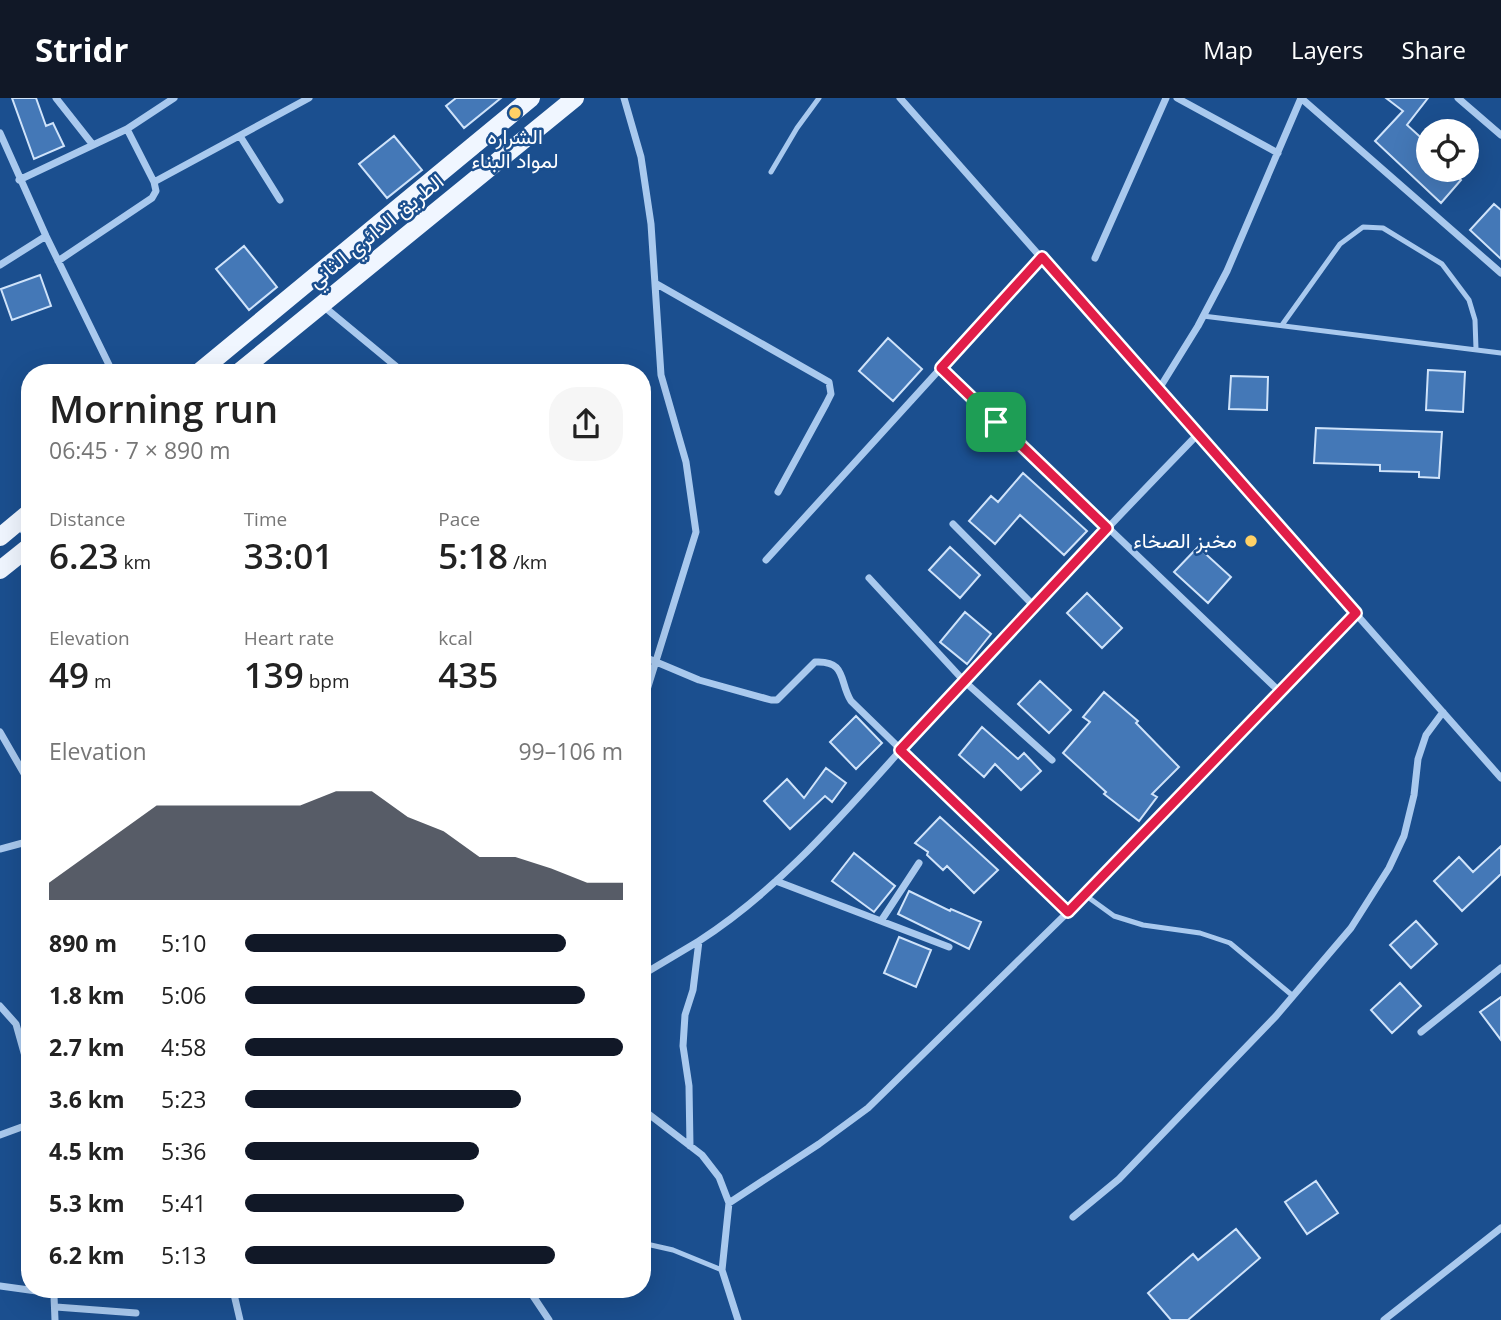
<!DOCTYPE html>
<meta charset="utf-8">
<style>
:root{--surface:#fff;--page:#f6f6f6;--text:#222;--muted:#767676;--accent:#111827}
body{margin:0;font-family:"Open Sans",Vazirmatn,sans-serif;background:var(--page);color:var(--text);height:100vh;display:flex;flex-direction:column;font-size:26px;white-space:nowrap}
*{box-sizing:border-box;margin:0}
p{font-size:23px;color:var(--muted)}
.icon{flex:none;width:38px;height:38px;fill:none;stroke:currentColor;stroke-width:2;stroke-linecap:round;stroke-linejoin:round}
.map{position:relative;flex:1;overflow:hidden}
.details{position:absolute;left:21px;top:266px;width:630px;height:934px;display:flex;flex-direction:column;background:var(--surface);border-radius:28px;box-shadow:0 7px 28px #0002}
.details>*{flex:none}
.buttons{position:absolute;left:1416px;top:21px;display:grid;gap:14px}
.buttons a{display:grid;place-items:center;width:63px;height:63px;border-radius:50%;background:var(--surface);box-shadow:0 7px 28px #0002;font-size:35px}
.pin{position:absolute;display:grid;place-items:center;width:60px;height:60px;color:#fff;margin:-30px;border-radius:14px;box-shadow:0 4px 10px #0006}
.round{display:grid;place-items:center;flex:none;width:74px;height:74px;border-radius:28px;background:var(--page)}
.head{display:flex;align-items:center;justify-content:space-between;height:119px;padding:0 28px}
h1{font-size:38px;font-weight:600;line-height:52px}
.stats{display:grid;grid-template-columns:repeat(3,1fr);gap:10px;height:119px;padding:7px 28px}
.stats div{display:grid;align-content:center}
.stats b{font-size:35px;font-weight:600}
.stats small{font-size:19px;font-weight:400}
.stats p{font-size:19px}
.chart{height:196px;padding:14px 28px}
.chart p{display:flex;justify-content:space-between}
.chart svg{width:100%;height:126px;margin-top:7px;fill:var(--accent);opacity:.7}
ul{padding:0 28px;list-style:none;font-size:23px}
li{display:grid;grid-template-columns:112px 84px 1fr;align-items:center;height:52px}
li i{height:18px;border-radius:9px;background:var(--accent)}
header{display:flex;align-items:center;gap:42px;box-sizing:border-box;height:98px;padding:0 35px;background:var(--accent);color:#fff}
header strong{font-size:33px}
nav{display:flex;gap:38px;margin-inline-start:auto;font-size:24px}
.map>svg:first-child{display:block}
.building{fill:#4478b7;stroke:#cfe3fa;stroke-width:2}
.lines{fill:none;stroke-linecap:round;stroke-linejoin:round}
.service{stroke:#a9c9ee;stroke-width:5}
.minor{stroke:#a9c9ee;stroke-width:7}
.primary{stroke:#f0f6ff;stroke-width:18}
.route-casing{stroke:#fff;stroke-width:14}
.route{stroke:#e11d48;stroke-width:9}
.poi-dot{fill:#ffd166;stroke:#1b4f8f;stroke-width:2.5}
.labels{text-anchor:middle;stroke-width:5;stroke-linejoin:round;paint-order:stroke}
.poi-label{font-size:21px;fill:#fff;stroke:#1b4f8f}
.street-label{font-size:21px;fill:#fff;stroke:#1b4f8f}
</style>
<header>
<strong>Stridr</strong>
<nav><a>Map</a><a>Layers</a><a>Share</a></nav>
</header>
<div class="map">
<svg width="1501" height="1222" viewBox="0 0 1501 1222">
<rect width="100%" height="100%" fill="#1b4f8f"/>
<path class="building" d="M 12,0 L 36,0 L 46,28 L 53,25 L 64,48 L 34,61 Z
M 456,0 L 501,0 L 464,30 L 446,8 Z
M 1386,0 L 1428,0 L 1407,27 L 1428,46 L 1428,72 L 1450,72 L 1461,82 L 1441,105 L 1375,43 L 1403,13 Z
M 394,38 L 422,72 L 387,100 L 359,66 Z
M 1494,106 L 1501,112 L 1501,161 L 1470,132 Z
M 244,148 L 277,189 L 249,212 L 216,171 Z
M 40,177 L 51,208 L 12,222 L 1,191 Z
M 888,240 L 922,271 L 893,303 L 859,273 Z
M 1428,272 L 1465,274 L 1463,314 L 1426,312 Z
M 1231,278 L 1268,279 L 1267,312 L 1229,311 Z
M 1316,330 L 1442,334 L 1439,380 L 1419,379 L 1419,374 L 1380,373 L 1380,367 L 1314,365 Z
M 1023,375 L 1087,433 L 1064,457 L 1020,417 L 995,446 L 969,423 L 991,398 L 998,404 Z
M 950,449 L 980,477 L 960,500 L 929,472 Z
M 1198,449 L 1231,479 L 1208,505 L 1174,474 Z
M 1087,495 L 1122,530 L 1102,550 L 1067,515 Z
M 965,514 L 991,536 L 967,566 L 940,544 Z
M 1040,583 L 1071,612 L 1049,635 L 1018,606 Z
M 1104,594 L 1138,623 L 1136,625 L 1179,669 L 1152,696 L 1157,699 L 1139,723 L 1104,696 L 1106,694 L 1063,655 L 1090,624 L 1083,619 Z
M 856,618 L 882,645 L 856,671 L 830,644 Z
M 982,629 L 1018,661 L 1024,655 L 1041,673 L 1021,692 L 995,666 L 984,679 L 959,657 Z
M 826,670 L 846,685 L 832,704 L 825,698 L 790,731 L 764,703 L 787,681 L 804,700 Z
M 940,719 L 998,772 L 974,795 L 947,768 L 943,772 L 927,757 L 928,754 L 915,745 Z
M 1501,748 L 1501,776 L 1462,813 L 1434,783 L 1459,759 L 1473,774 Z
M 854,755 L 895,788 L 874,814 L 832,783 Z
M 909,793 L 950,813 L 951,811 L 981,824 L 969,851 L 898,816 Z
M 1416,823 L 1437,846 L 1411,870 L 1390,847 Z
M 899,839 L 931,852 L 916,889 L 884,875 Z
M 1400,885 L 1421,908 L 1392,935 L 1371,912 Z
M 1501,899 L 1501,942 L 1480,914 Z
M 1316,1083 L 1338,1115 L 1307,1136 L 1285,1104 Z
M 1236,1131 L 1260,1160 L 1188,1222 L 1171,1222 L 1148,1195 L 1193,1156 L 1198,1162 Z"/>
<g class="lines">
<path class="service" d="M 771,74 L 797,30 L 819,0
M 1203,218 L 1501,255
M 1282,227 L 1340,146 L 1363,129 L 1383,130 L 1442,166 L 1469,202 L 1475,222 L 1476,251
M 1085,797 L 1114,818 L 1143,827 L 1200,835 L 1230,845 L 1293,898
M 642,1145 L 673,1152 L 722,1172"/>
<path class="minor" d="M 56,0 L 93,47
M 624,0 L 641,59 L 651,126 L 661,277 L 686,364 L 696,434 L 642,608
M 900,0 L 1501,680
M 1177,0 L 1278,55
M 1301,0 L 1501,175
M 1458,0 L 1501,37
M 127,31 L 154,84 L 309,0
M 0,35 L 46,138 L 113,275
M 240,38 L 280,102
M 19,82 L 127,31 L 174,0
M 1095,160 L 1166,0
M 58,163 L 152,100 L 156,93 L 154,84
M 0,167 L 46,138
M 655,185 L 829,284 L 831,296 L 826,306 L 778,394
M 322,207 L 404,275
M 941,270 L 1280,594
M 1159,291 L 1198,228 L 1227,173 L 1301,0
M 17,425 L 30,441
M 953,426 L 1033,507
M 766,462 L 1042,159
M 869,480 L 964,583 L 1052,662
M 642,558 L 699,582 L 771,602 L 777,602 L 815,564 C 847,562 839,584 851,603 L 1068,814
M 0,634 L 30,686
M 0,751 L 30,743
M 776,783 L 949,849
M 881,823 L 919,765
M 699,843 C 788,786 857,699 928,622 C 1017,525 1107,430 1198,336
M 642,877 L 699,843 L 693,892 L 685,917 L 683,948 L 689,988 L 690,1048
M 0,908 L 16,926 L 30,976
M 1421,934 L 1501,870
M 642,1011 L 702,1057 L 719,1079 L 729,1105 L 722,1172 L 738,1222
M 0,1037 L 30,1026
M 729,1105 L 819,1046 L 868,1010 L 1068,814 L 1356,515
M 1073,1119 L 1119,1081 L 1276,918 L 1351,830 L 1389,770 L 1404,738 L 1414,697 L 1418,661 L 1426,637 L 1443,614
M 0,1188 L 51,1195 L 54,1198 L 55,1222
M 233,1192 L 240,1222
M 529,1192 L 549,1222
M 56,1209 L 136,1215
M 1384,1222 L 1501,1130"/>
<path class="primary" d="M 198,275 L 531,0
M 238,275 L 575,0
M 0,439 L 30,414
M 0,472 L 30,448"/>
</g>
<g class="lines">
<g class="route-casing">
<path id="route" d="M 1042,159 L 1356,515 L 1068,814 L 900,652 L 1107,430 L 941,270 Z"/>
</g>
<use href="#route" class="route"/>
</g>
<g class="poi-dot">
<circle cx="515" cy="15" r="7"/>
<circle cx="1251" cy="443" r="7"/>
</g>
<g class="labels">
<g class="poi-label">
<text x="515" y="46">الشراره<tspan x="515" dy="24">لمواد البناء</tspan></text>
<text x="1237" y="450" text-anchor="end">مخبز الصخاء</text>
</g>
<g class="street-label">
<text transform="translate(376 133) rotate(-39)" y="7">الطريق الدائري الثاني</text>
</g>
</g>
</svg>
<div class="buttons">
<a><svg class="icon" aria-label="locate" viewBox="0 0 24 24"><circle cx="12" cy="12" r="6"/><path d="M12 2v4M12 18v4M2 12h4M18 12h4"/></svg></a>
</div>
<div class="pin" style="left:996px;top:324px;background:#1e9e55"><svg class="icon" aria-label="arrive" viewBox="0 0 24 24"><path d="M6 21V4h12l-3 4 3 4H6"/></svg></div>
<section class="details">
<div class="head"><div><h1>Morning run</h1><p>06:45 · 7 × 890 m</p></div><a class="round"><svg class="icon" aria-label="share" viewBox="0 0 24 24"><path d="M12 15V3M7 8l5-5 5 5M5 13v7h14v-7"/></svg></a></div>
<div class="stats">
<div><p>Distance</p><b>6.23<small> km</small></b></div>
<div><p>Time</p><b>33:01</b></div>
<div><p>Pace</p><b>5:18<small> /km</small></b></div>
</div>
<div class="stats">
<div><p>Elevation</p><b>49<small> m</small></b></div>
<div><p>Heart rate</p><b>139<small> bpm</small></b></div>
<div><p>kcal</p><b>435</b></div>
</div>
<div class="chart"><p><span>Elevation</span>99–106 m</p>
<svg viewBox="0 0 160 44" preserveAspectRatio="none"><path d="M0 44V38L10 29L20 20L30 11L40 11L50 11L60 11L70 11L80 6L90 6L100 15L110 20L120 29L130 29L140 33L150 38L160 38V44z"/></svg>
</div>
<ul>
<li><b>890 m</b>5:10<i style="width:85%"></i></li>
<li><b>1.8 km</b>5:06<i style="width:90%"></i></li>
<li><b>2.7 km</b>4:58<i style="width:100%"></i></li>
<li><b>3.6 km</b>5:23<i style="width:73%"></i></li>
<li><b>4.5 km</b>5:36<i style="width:62%"></i></li>
<li><b>5.3 km</b>5:41<i style="width:58%"></i></li>
<li><b>6.2 km</b>5:13<i style="width:82%"></i></li>
</ul>
</section>
</div>
